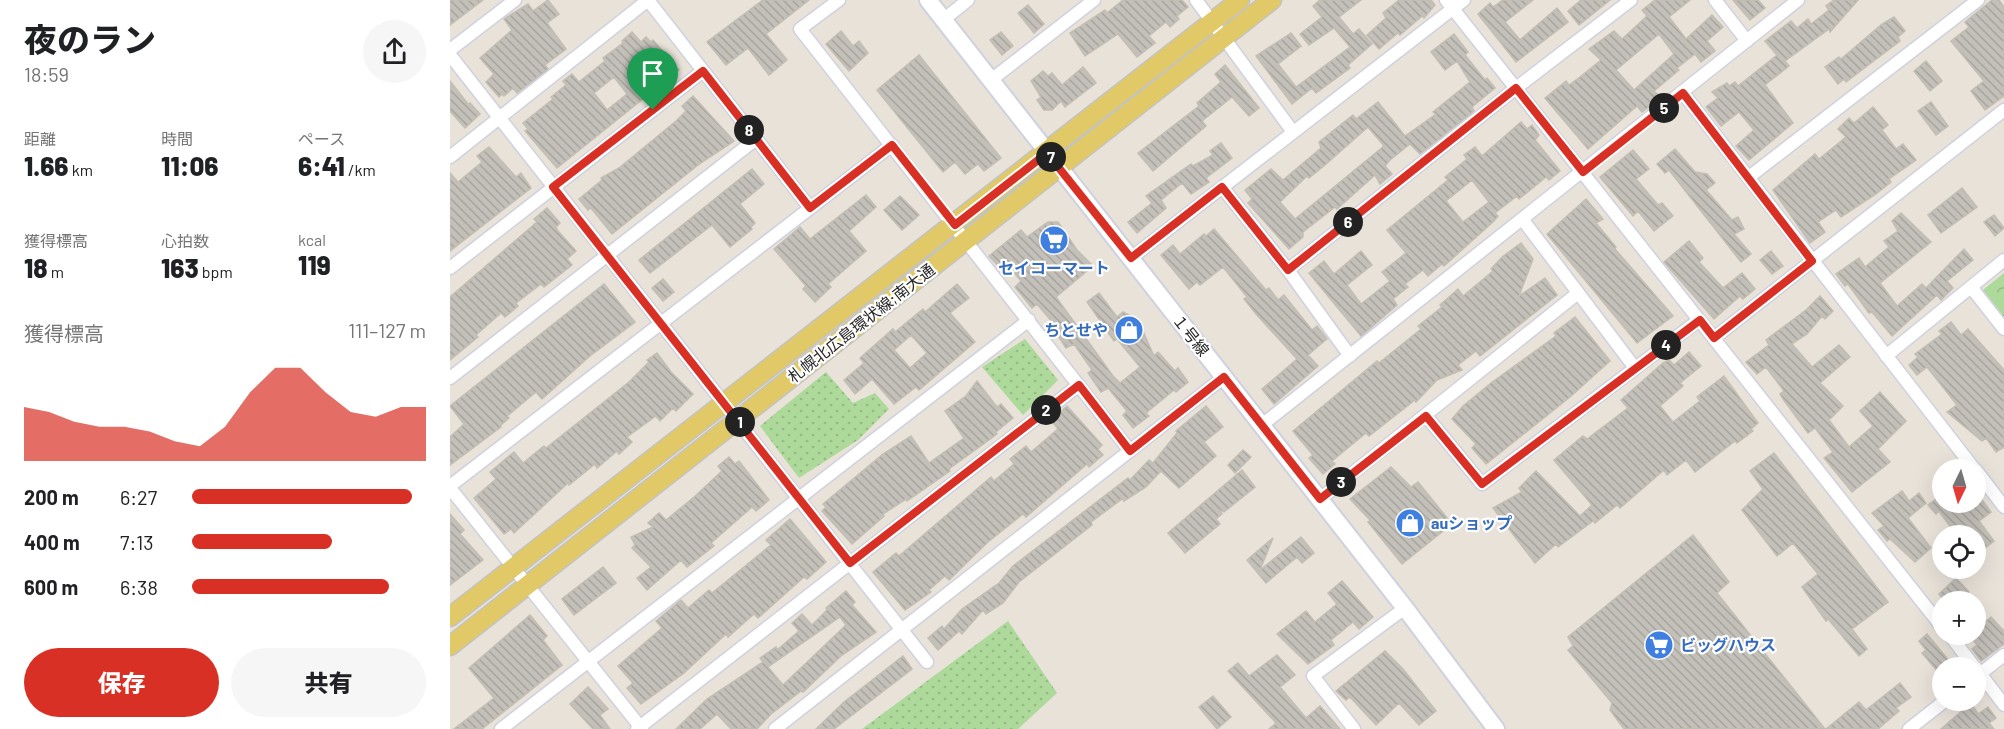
<!DOCTYPE html>
<html lang="ja">
<meta charset="utf-8">
<style>
:root{--surface:#fff;--page:#f6f6f6;--text:#202124;--muted:#757577;--accent:#d93025}
body{margin:0;font-family:Barlow,"Noto Sans JP",sans-serif;background:var(--page);color:var(--text);height:100vh;display:flex;flex-direction:column;font-size:22px;white-space:nowrap}
*{box-sizing:border-box;margin:0}
p{font-size:20px;color:var(--muted)}
.icon{flex:none;width:33px;height:33px;fill:none;stroke:currentColor;stroke-width:2;stroke-linecap:round;stroke-linejoin:round}
.map{position:relative;flex:1;overflow:hidden}
.side{display:flex;flex-direction:column;background:var(--surface);width:450px}
.side>*{flex:none}
.needle{width:39px;rotate:185deg}
.controls{position:absolute;left:1482px;top:459px;display:grid;gap:12px}
.controls a{display:grid;place-items:center;width:54px;height:54px;border-radius:50%;background:var(--surface);box-shadow:0 6px 24px #0002;font-size:30px}
.pin{position:absolute;display:grid;place-items:center;width:51px;height:51px;color:#fff;margin:-62px -26px;border-radius:50% 50% 50% 0;rotate:-45deg;box-shadow:0 0 6px #0007}
.pin .icon{rotate:45deg}
.km{position:absolute;width:30px;height:30px;margin:-15px;border-radius:50%;background:#222;color:#fff;font-size:16px;line-height:30px;text-align:center}
.round{display:grid;place-items:center;flex:none;width:63px;height:63px;border-radius:32px;background:var(--page)}
.summary{display:flex;align-items:center;justify-content:space-between;height:102px;padding:0 24px}
h1{font-size:33px;font-weight:800;line-height:45px}
.figures{display:grid;grid-template-columns:repeat(3,1fr);gap:9px;height:102px;padding:6px 24px}
.figures div{display:grid;align-content:center}
.figures b{font-size:26px;font-weight:800}
.figures small{font-size:16px;font-weight:400}
.figures p{font-size:16px}
.chart{height:168px;padding:12px 24px}
.chart p{display:flex;justify-content:space-between}
.chart svg{width:100%;height:108px;margin-top:6px;fill:var(--accent);opacity:.7}
.action{display:flex;gap:12px;margin-top:auto;padding:12px 24px}
.action a{flex:1;height:69px;border-radius:36px;background:var(--accent);color:#fff;font-size:24px;font-weight:800;line-height:69px;text-align:center}
.action a+a{background:var(--page);color:var(--text)}
ul{padding:0 24px;list-style:none;font-size:20px}
li{display:grid;grid-template-columns:96px 72px 1fr;align-items:center;height:45px}
li i{height:15px;border-radius:8px;background:var(--accent)}
main{display:flex;flex:1;min-height:0}
.map>svg:first-child{display:block}
.grass{fill:url(#grass-dots)}
.park{fill:url(#park-crowns)}
.building{fill:url(#building-back-hatch);stroke:#c3beb4;stroke-width:1.5;fill-rule:evenodd}
.lines{fill:none;stroke-linecap:round;stroke-linejoin:round}
.street-casing{stroke:#cfd1de;stroke-width:15}
.secondary-casing{stroke:#cfd1de;stroke-width:20}
.primary-casing{stroke:#c3c3c3;stroke-width:21}
.street{stroke:#fff;stroke-width:12}
.secondary{stroke:#fff;stroke-width:16}
.primary{stroke:#e0c966;stroke-width:18}
.route-casing{stroke:#fff;stroke-width:12}
.route{stroke:#d93025;stroke-width:8}
.labels{text-anchor:middle;stroke-width:4.5;stroke-linejoin:round;paint-order:stroke}
.shop-label{font-size:16px;font-weight:bold;fill:#366cbe;stroke:#fff;text-anchor:start}
.street-label{font-size:16px;fill:#272727;stroke:#fff}
</style>
<main>
<section class="side">
<div class="summary"><div><h1>夜のラン</h1><p>18:59</p></div><a class="round"><svg class="icon" aria-label="share" viewBox="0 0 24 24"><path d="M12 15V3M7 8l5-5 5 5M5 13v7h14v-7"/></svg></a></div>
<div class="figures">
<div><p>距離</p><b>1.66<small> km</small></b></div>
<div><p>時間</p><b>11:06</b></div>
<div><p>ペース</p><b>6:41<small> /km</small></b></div>
</div>
<div class="figures">
<div><p>獲得標高</p><b>18<small> m</small></b></div>
<div><p>心拍数</p><b>163<small> bpm</small></b></div>
<div><p>kcal</p><b>119</b></div>
</div>
<div class="chart"><p><span>獲得標高</span>111–127 m</p>
<svg viewBox="0 0 160 44" preserveAspectRatio="none"><path d="M0 44V22L10 24L20 28L30 30L40 30L50 32L60 36L70 38L80 30L90 16L100 6L110 6L120 16L130 24L140 26L150 22L160 22V44z"/></svg>
</div>
<ul>
<li><b>200 m</b>6:27<i style="width:94%"></i></li>
<li><b>400 m</b>7:13<i style="width:60%"></i></li>
<li><b>600 m</b>6:38<i style="width:84%"></i></li>
</ul>
<div class="action"><a>保存</a><a>共有</a></div>
</section>
<div class="map">
<svg width="1554" height="729" viewBox="0 0 1554 729">
<defs>
<pattern id="grass-dots" width="8" height="8" patternUnits="userSpaceOnUse" patternTransform="scale(1.5)"><rect width="8" height="8" fill="#add99b"/><path d="M2 2h.1M6 6h.1" fill="none" stroke="#95ba86" stroke-width="1.8" stroke-linecap="round"/></pattern>
<pattern id="park-crowns" width="20" height="18" patternUnits="userSpaceOnUse" patternTransform="scale(1.5)"><rect width="20" height="18" fill="#add99b"/><path d="M2 6a3 3 0 1 1 6 0M12 15a3 3 0 1 1 6 0" fill="none" stroke="#95ba86"/></pattern>
<pattern id="building-back-hatch" width="6" height="6" patternUnits="userSpaceOnUse" patternTransform="scale(1.5)"><rect width="6" height="6" fill="#c3bfb9"/><path d="M-1 5l2 2M0 0l6 6M5-1l2 2" fill="none" stroke="#a8a49f"/></pattern>
</defs>
<rect width="100%" height="100%" fill="#e8e2d9"/>
<path class="grass" d="M 575,339 L 608,380 L 573,415 L 532,367 Z
M 376,372 L 403,403 L 425,393 L 439,409 L 408,440 L 349,478 L 310,426 Z
M 558,621 L 607,693 L 568,729 L 412,729 Z"/>
<path class="park" d="M 1554,273 L 1554,317 L 1533,290 Z"/>
<path class="building" d="M 0,0 L 33,0 L 0,25 Z
M 98,0 L 109,14 L 97,23 L 116,49 L 95,65 L 98,69 L 67,93 L 63,88 L 54,96 L 52,94 L 49,97 L 36,82 L 44,74 L 30,58 L 62,30 L 54,19 L 78,4 L 83,11 Z
M 313,0 L 359,0 L 316,34 L 337,60 L 319,75 L 298,48 L 276,65 L 257,42 Z
M 673,0 L 732,0 L 738,7 L 727,16 L 729,19 L 720,27 L 716,22 L 699,36 L 705,43 L 687,57 L 668,34 L 635,56 L 620,33 L 655,10 L 657,13 Z
M 870,0 L 911,0 L 889,17 L 903,34 L 909,29 L 922,44 L 898,65 L 900,68 L 866,93 L 862,88 L 842,104 L 806,56 L 841,33 L 851,46 L 828,64 L 846,87 L 900,47 L 884,28 L 859,45 L 850,34 L 872,17 L 863,6 Z
M 949,0 L 981,0 L 985,5 L 974,18 L 972,16 L 950,35 L 948,33 L 929,49 L 917,35 L 936,18 L 933,13 Z
M 1053,0 L 1083,0 L 1055,22 L 1070,40 L 1107,8 L 1118,22 L 1066,62 L 1028,14 L 1040,3 L 1043,7 Z
M 1131,0 L 1160,0 L 1129,25 L 1118,11 Z
M 1205,0 L 1240,0 L 1219,17 L 1236,39 L 1262,15 L 1273,27 L 1257,41 L 1265,51 L 1251,62 L 1245,54 L 1227,68 L 1229,70 L 1204,91 L 1211,98 L 1192,112 L 1187,106 L 1138,149 L 1095,98 L 1116,81 L 1119,85 L 1130,77 L 1151,60 L 1139,49 L 1164,31 L 1172,39 L 1197,16 L 1192,10 ZM 1209,34 L 1224,54 L 1184,90 L 1166,70 Z
M 1283,0 L 1308,0 L 1315,8 L 1300,20 Z
M 1384,0 L 1408,0 L 1380,32 L 1379,29 L 1335,61 L 1339,66 L 1315,85 L 1343,123 L 1299,160 L 1286,146 L 1304,130 L 1289,112 L 1271,126 L 1256,107 L 1268,98 L 1262,92 L 1277,83 L 1279,86 L 1285,82 L 1288,86 L 1327,55 L 1315,41 L 1341,21 L 1347,28 L 1358,19 L 1361,24 L 1379,10 L 1376,6 Z
M 1542,0 L 1549,0 L 1554,7 L 1554,96 L 1535,110 L 1521,91 L 1534,81 L 1501,41 L 1519,27 L 1515,22 Z
M 578,5 L 594,24 L 584,33 L 568,13 Z
M 1444,17 L 1455,31 L 1448,37 L 1450,41 L 1396,82 L 1394,79 L 1388,84 L 1375,67 L 1389,57 L 1391,59 L 1432,24 Z
M 391,31 L 403,46 L 409,41 L 418,53 L 399,71 L 376,44 Z
M 182,32 L 191,42 L 196,37 L 201,42 L 203,40 L 229,70 L 107,168 L 75,131 L 78,129 L 73,123 L 103,99 L 101,97 L 116,85 L 113,81 L 122,74 L 129,82 L 155,61 L 153,58 L 173,43 L 172,41 ZM 164,77 L 177,94 L 157,110 L 144,93 Z
M 551,32 L 563,46 L 552,55 L 540,40 Z
M 1004,34 L 1018,52 L 1015,55 L 1035,80 L 1037,78 L 1045,88 L 1022,107 L 1024,111 L 970,154 L 960,144 L 940,160 L 935,166 L 942,174 L 930,184 L 925,175 L 887,209 L 885,207 L 853,232 L 853,237 L 839,249 L 798,203 L 802,199 L 795,190 L 821,169 L 833,180 L 871,148 L 869,142 L 903,115 L 906,119 L 928,102 L 955,136 L 986,114 L 983,112 L 1020,82 L 1007,61 L 995,70 L 981,52 ZM 918,127 L 934,146 L 845,219 L 830,202 L 857,176 L 859,178 L 875,165 Z
M 469,55 L 551,158 L 534,171 L 528,164 L 515,174 L 505,162 L 493,172 L 427,90 Z
M 1476,61 L 1492,81 L 1480,91 L 1464,71 Z
M 775,65 L 809,108 L 799,116 L 782,97 L 752,121 L 756,126 L 703,171 L 688,153 L 749,106 L 747,103 L 771,82 L 765,74 Z
M 633,67 L 646,83 L 615,107 L 611,101 L 602,110 L 594,110 L 587,100 L 591,97 L 581,81 L 593,71 L 598,76 L 602,73 L 612,85 Z
M 0,81 L 18,104 L 20,103 L 30,114 L 15,128 L 0,111 Z
M 243,96 L 284,141 L 248,165 L 162,234 L 141,208 L 138,210 L 129,199 L 152,180 L 151,178 L 169,168 L 226,121 L 236,111 L 232,106 Z
M 1481,102 L 1498,126 L 1486,135 L 1468,111 Z
M 1423,107 L 1438,125 L 1432,130 L 1446,149 L 1453,144 L 1466,160 L 1439,179 L 1441,182 L 1426,194 L 1391,217 L 1386,210 L 1368,222 L 1375,232 L 1360,243 L 1323,190 L 1365,154 L 1369,159 L 1396,137 L 1388,129 L 1399,118 L 1404,123 Z
M 1071,122 L 1077,129 L 1082,125 L 1089,135 L 1085,140 L 1110,171 L 1099,180 L 1096,177 L 1069,199 L 1067,196 L 1045,213 L 1048,216 L 1044,221 L 994,266 L 992,264 L 978,276 L 973,270 L 955,284 L 958,287 L 943,299 L 947,305 L 911,336 L 859,273 L 874,261 L 884,274 L 911,251 L 922,265 L 897,285 L 911,304 L 940,281 L 932,272 L 956,253 L 937,230 L 998,180 L 995,177 L 1017,159 L 1014,155 L 1025,147 L 1032,156 ZM 1022,180 L 1039,202 L 1013,222 L 996,201 Z
M 771,143 L 782,158 L 756,178 L 759,182 L 741,194 L 732,183 L 711,200 L 716,208 L 687,233 L 678,222 L 702,203 L 696,196 L 741,164 L 743,166 L 763,155 L 760,151 Z
M 39,147 L 66,177 L 71,173 L 81,188 L 0,251 L 0,173 L 8,182 L 32,162 L 27,156 Z
M 1225,149 L 1245,172 L 1257,174 L 1265,183 L 1256,190 L 1282,220 L 1288,217 L 1294,229 L 1284,234 L 1301,254 L 1291,262 L 1219,170 L 1215,173 L 1207,164 Z
M 1183,150 L 1199,169 L 1186,179 L 1208,205 L 1212,203 L 1223,216 L 1204,231 L 1188,211 L 1183,216 L 1150,177 Z
M 302,169 L 314,184 L 290,204 L 305,223 L 301,227 L 302,229 L 280,247 L 262,225 L 200,273 L 189,260 Z
M 1512,188 L 1527,207 L 1491,233 L 1478,215 Z
M 416,195 L 426,207 L 399,231 L 416,251 L 378,284 L 381,287 L 365,302 L 353,289 L 356,286 L 324,249 L 350,227 L 360,239 Z
M 450,196 L 469,215 L 452,230 L 434,210 Z
M 1136,199 L 1153,219 L 1146,223 L 1166,247 L 1165,249 L 1223,316 L 1187,343 L 1097,234 Z
M 97,208 L 110,223 L 106,227 L 108,231 L 126,251 L 117,259 L 122,265 L 94,287 L 91,284 L 66,303 L 68,306 L 55,317 L 51,313 L 26,335 L 28,337 L 0,360 L 0,297 L 87,222 L 84,219 Z
M 1451,213 L 1481,242 L 1430,283 L 1447,306 L 1472,284 L 1476,288 L 1514,249 L 1523,260 L 1497,281 L 1503,288 L 1491,300 L 1487,295 L 1442,336 L 1422,312 L 1419,313 L 1398,284 L 1395,286 L 1386,274 L 1409,258 L 1415,267 L 1439,247 L 1434,241 L 1448,231 L 1442,221 Z
M 1544,215 L 1554,228 L 1545,236 L 1534,222 Z
M 598,222 L 608,222 L 627,250 L 643,266 L 606,297 L 663,376 L 670,383 L 690,367 L 667,339 L 664,341 L 637,302 L 649,293 L 667,317 L 673,312 L 688,320 L 704,356 L 708,352 L 725,371 L 728,368 L 738,382 L 726,392 L 724,390 L 696,413 L 699,416 L 683,428 L 673,415 L 677,411 L 658,388 L 651,392 L 638,373 L 642,370 L 624,344 L 616,348 L 605,331 L 608,329 L 587,304 L 582,308 L 565,287 L 571,281 L 557,264 L 551,269 L 539,256 L 571,230 L 577,237 Z
M 764,229 L 816,290 L 819,288 L 828,300 L 834,295 L 862,330 L 867,326 L 877,339 L 858,355 L 868,366 L 824,404 L 812,389 L 847,359 L 806,314 L 794,299 L 797,297 L 773,267 L 750,285 L 747,282 L 739,289 L 711,255 L 723,245 L 730,254 L 754,234 L 756,236 Z
M 1239,241 L 1253,258 L 1249,262 L 1273,288 L 1292,273 L 1305,289 L 1293,299 L 1290,296 L 1264,319 L 1214,262 Z
M 1071,243 L 1083,259 L 1069,296 L 1095,278 L 1107,295 L 1030,356 L 1026,351 L 1008,365 L 1012,370 L 987,380 L 966,402 L 965,400 L 919,436 L 916,433 L 882,461 L 885,464 L 873,474 L 859,458 L 863,455 L 843,431 L 927,361 L 929,363 L 971,329 L 968,326 L 992,307 L 990,305 L 1008,289 L 1013,296 L 1043,271 L 1041,269 L 1052,257 Z
M 1321,251 L 1333,266 L 1322,274 L 1310,260 Z
M 213,279 L 224,292 L 213,301 L 202,288 Z
M 154,284 L 185,322 L 140,356 L 92,399 L 86,392 L 57,416 L 59,418 L 50,426 L 51,427 L 0,465 L 0,437 L 14,424 L 0,406 Z
M 507,284 L 519,298 L 500,313 L 525,342 L 469,390 L 466,387 L 444,404 L 422,379 L 405,394 L 394,380 L 414,363 L 410,358 L 443,329 L 445,332 L 473,309 L 475,312 ZM 461,335 L 477,353 L 460,368 L 444,350 Z
M 1370,296 L 1383,311 L 1375,319 L 1372,316 L 1357,334 L 1342,344 L 1362,367 L 1389,345 L 1400,357 L 1370,383 L 1393,406 L 1379,420 L 1399,447 L 1423,426 L 1410,411 L 1430,392 L 1456,421 L 1428,449 L 1440,462 L 1402,492 L 1374,458 L 1383,452 L 1365,428 L 1358,433 L 1333,399 L 1330,394 L 1334,391 L 1316,367 L 1307,374 L 1296,362 L 1319,345 L 1316,340 L 1356,310 Z
M 1125,317 L 1160,361 L 1120,397 L 1036,464 L 1022,448 L 1026,444 L 1002,419 L 1013,406 L 1041,383 L 1106,336 L 1104,333 Z
M 1501,322 L 1511,335 L 1518,329 L 1554,370 L 1554,447 L 1546,452 L 1536,438 L 1532,441 L 1497,412 L 1507,405 L 1477,367 L 1467,375 L 1459,365 L 1468,357 L 1465,354 L 1492,334 L 1489,331 Z
M 1239,352 L 1251,366 L 1230,383 L 1233,386 L 1210,406 L 1223,422 L 1250,401 L 1247,397 L 1274,376 L 1308,423 L 1301,429 L 1303,431 L 1287,443 L 1285,441 L 1245,472 L 1236,460 L 1217,475 L 1214,470 L 1170,508 L 1167,505 L 1145,523 L 1143,521 L 1108,547 L 1106,544 L 1085,563 L 1043,508 L 1072,492 L 1069,488 L 1086,471 L 1130,516 L 1142,505 L 1104,460 L 1133,436 L 1137,439 L 1178,408 L 1171,400 L 1213,363 L 1219,360 L 1224,365 Z
M 207,353 L 221,372 L 243,394 L 226,411 L 223,408 L 210,421 L 206,416 L 177,437 L 182,442 L 169,454 L 167,451 L 147,468 L 145,464 L 119,485 L 118,483 L 64,533 L 61,529 L 54,534 L 24,498 L 46,479 L 40,472 L 64,452 L 73,463 L 94,446 L 96,448 L 179,382 L 199,362 L 197,360 Z
M 527,381 L 547,407 L 551,404 L 563,418 L 546,432 L 547,434 L 499,469 L 500,471 L 457,501 L 456,499 L 433,514 L 434,516 L 402,544 L 372,511 L 376,507 L 373,504 L 433,454 L 461,436 L 479,463 L 514,438 L 495,411 L 516,396 Z
M 617,406 L 652,445 L 648,449 L 653,455 L 639,467 L 637,464 L 576,517 L 573,514 L 538,542 L 499,580 L 495,576 L 479,590 L 481,592 L 455,610 L 423,572 L 446,553 L 449,556 L 541,477 L 544,481 L 564,464 L 560,459 L 576,446 L 581,452 L 608,429 L 601,420 Z
M 756,406 L 773,427 L 754,442 L 766,456 L 729,488 L 711,471 L 696,487 L 674,501 L 672,499 L 641,522 L 642,525 L 569,582 L 553,603 L 536,614 L 533,610 L 512,634 L 509,631 L 488,650 L 478,638 L 492,626 L 494,629 L 512,609 L 549,583 L 563,566 L 678,478 L 680,480 L 699,460 L 703,463 L 727,433 L 726,431 Z
M 793,450 L 801,457 L 785,473 L 778,465 Z
M 1324,453 L 1438,602 L 1402,629 L 1417,649 L 1409,656 L 1378,619 L 1376,621 L 1352,587 L 1368,574 L 1343,543 L 1327,556 L 1292,510 L 1313,489 L 1300,471 Z
M 279,457 L 285,464 L 289,461 L 319,500 L 306,511 L 302,507 L 261,543 L 264,546 L 237,567 L 231,560 L 197,590 L 187,578 L 201,567 L 182,548 L 185,545 L 181,537 L 203,527 L 198,523 L 209,513 L 216,520 L 243,498 L 272,471 L 268,466 Z
M 941,467 L 961,487 L 968,482 L 1002,524 L 952,564 L 918,522 L 920,520 L 900,499 Z
M 792,470 L 805,487 L 774,512 L 769,510 L 772,514 L 766,519 L 770,524 L 735,553 L 718,533 Z
M 1452,491 L 1459,501 L 1469,493 L 1476,503 L 1458,518 L 1481,548 L 1465,562 L 1440,539 L 1437,541 L 1428,530 L 1434,526 L 1422,513 Z
M 1492,495 L 1492,502 L 1532,500 L 1541,512 L 1529,521 L 1544,541 L 1526,555 L 1526,536 L 1507,536 L 1489,511 L 1486,514 L 1478,505 Z
M 0,514 L 14,530 L 10,534 L 33,560 L 0,585 Z
M 340,519 L 376,562 L 357,579 L 354,577 L 308,618 L 304,614 L 278,637 L 276,634 L 234,673 L 191,704 L 177,688 L 183,683 L 168,666 L 212,628 L 206,621 L 231,600 L 238,608 L 259,590 L 262,593 L 321,545 L 316,540 Z
M 1243,535 L 1279,582 L 1267,593 L 1375,729 L 1174,729 L 1160,710 L 1162,703 L 1118,650 L 1123,646 L 1118,637 Z
M 851,537 L 864,553 L 852,563 L 847,557 L 816,583 L 797,560 L 823,538 L 810,570 Z
M 153,567 L 166,583 L 124,615 L 112,599 Z
M 1506,578 L 1519,592 L 1515,595 L 1520,602 L 1495,602 L 1489,594 Z
M 892,581 L 923,617 L 909,629 L 903,622 L 881,640 L 884,645 L 858,664 L 827,634 L 856,611 L 865,622 L 887,604 L 878,593 Z
M 396,591 L 405,602 L 402,605 L 426,632 L 391,656 L 353,692 L 351,691 L 321,714 L 307,729 L 281,729 L 267,714 L 250,729 L 226,729 L 257,699 L 313,662 L 310,658 L 326,647 L 327,650 L 349,631 L 342,623 L 352,614 L 362,625 L 377,610 L 376,608 ZM 390,617 L 396,625 L 333,685 L 318,667 Z
M 1526,608 L 1536,621 L 1541,617 L 1554,631 L 1554,644 L 1531,661 L 1522,649 L 1527,645 L 1519,634 L 1526,634 Z
M 80,615 L 97,636 L 93,640 L 112,665 L 32,729 L 4,729 L 44,698 L 19,668 Z
M 1477,634 L 1501,663 L 1489,673 L 1472,653 L 1476,650 L 1469,641 Z
M 935,651 L 953,669 L 986,711 L 969,725 L 949,703 L 926,725 L 900,697 L 896,700 L 886,691 Z
M 827,655 L 845,675 L 830,687 L 856,718 L 870,706 L 890,729 L 819,729 L 826,723 L 778,671 L 788,663 L 799,676 Z
M 453,656 L 462,669 L 384,729 L 366,729 L 394,702 Z
M 1450,683 L 1461,697 L 1446,708 L 1449,711 L 1428,729 L 1376,729 L 1409,702 L 1416,710 Z
M 138,687 L 158,709 L 150,715 L 160,729 L 143,729 L 120,704 Z
M 763,696 L 781,717 L 767,729 L 749,707 Z
M 1521,703 L 1528,714 L 1538,707 L 1546,718 L 1539,723 L 1544,729 L 1491,729 Z"/>
<g class="lines">
<g class="street-casing">
<path id="street" d="M 198,0 L 360,208
M 389,0 L 350,29 L 680,451
M 746,0 L 843,132
M 996,0 L 1492,627
M 1265,0 L 1297,41
M 493,20 L 518,0
M 0,50 L 65,0
M 0,55 L 477,662
M 541,80 L 644,0
M 1233,93 L 1525,470
M 0,157 L 198,0
M 1299,177 L 1528,0
M 772,187 L 838,270 L 900,356
M 1073,220 L 1185,368
M 681,258 L 1014,0
M 0,268 L 253,71
M 838,270 L 1066,88 L 1181,0
M 1521,287 L 1554,329
M 1264,338 L 1554,110
M 1436,356 L 1554,260
M 0,378 L 306,139
M 976,416 L 1032,484 L 1249,320
M 812,425 L 1348,0
M 1526,470 L 1554,507
M 0,486 L 442,145
M 0,488 L 192,729
M 870,499 L 1128,293
M 1499,634 L 1525,668
M 1526,668 L 1554,705
M 1526,677 L 1554,655
M 51,729 L 579,320
M 187,729 L 629,385
M 325,729 L 774,377
M 904,729 L 863,676 L 955,608
M 1459,729 L 1496,700"/>
</g>
<g class="secondary-casing">
<path id="secondary" d="M 478,0 L 955,608 L 1046,729"/>
</g>
<g class="primary-casing">
<path id="primary" d="M 0,617 L 790,0
M 0,646 L 822,0"/>
</g>
<use href="#street" class="street"/>
<use href="#secondary" class="secondary"/>
<use href="#primary" class="primary"/>
</g>
<g class="lines">
<g class="route-casing">
<path id="route" d="M 253,71 L 360,208 L 442,145 L 505,225 L 597,153 L 681,258 L 772,187 L 838,270 L 1066,88 L 1133,172 L 1233,93 L 1362,261 L 1264,338 L 1250,320 L 1032,484 L 976,416 L 870,499 L 774,377 L 680,451 L 629,385 L 400,563 L 103,187 Z"/>
</g>
<use href="#route" class="route"/>
</g>
<defs>
<g id="supermarket-disc" transform="scale(1.5)"><circle r="9.5" fill="#3f7fe0" stroke="#fff"/><path d="M-6-5.5h2.5l.6 2H6L4.5 2H-2.5L-4.4-4H-6ZM-1.5 3.2a1.3 1.3 0 1 0 .1 0ZM3 3.2a1.3 1.3 0 1 0 .1 0Z" fill="#fff"/></g>
<g id="shop-disc" transform="scale(1.5)"><circle r="9.5" fill="#3f7fe0" stroke="#fff"/><path d="M-5-2.5h2.3a2.7 3.5 0 0 1 5.4 0H5L5.5 6h-11ZM-1.5-2.5h3a1.5 2.3 0 0 0-3 0Z" fill="#fff"/></g>
</defs>
<g fill-rule="evenodd">
<use href="#supermarket-disc" x="604" y="240"/>
<use href="#shop-disc" x="679" y="330"/>
<use href="#shop-disc" x="960" y="523"/>
<use href="#supermarket-disc" x="1209" y="645"/>
</g>
<g class="labels">
<g class="shop-label">
<text x="604" y="274" text-anchor="middle">セイコーマート</text>
<text x="658" y="336" text-anchor="end">ちとせや</text>
<text x="981" y="529">auショップ</text>
<text x="1230" y="651">ビッグハウス</text>
</g>
<g class="street-label">
<text transform="translate(411 323) rotate(-38)" y="6">札幌北広島環状線;南大通</text>
<text transform="translate(741 335) rotate(52)" y="6">１号線</text>
</g>
</g>
</svg>
<div class="controls">
<a><svg class="needle" viewBox="-14 -14 28 28"><path d="M0-13l5 13h-10z" fill="#e53935"/><path d="M0 13l5-13h-10z" fill="#757577"/></svg></a>
<a><svg class="icon" aria-label="locate" viewBox="0 0 24 24"><circle cx="12" cy="12" r="6"/><path d="M12 2v4M12 18v4M2 12h4M18 12h4"/></svg></a>
<a>+</a>
<a>−</a>
</div>
<div class="pin" style="left:203px;top:110px;background:#1e9e55"><svg class="icon" aria-label="arrive" viewBox="0 0 24 24"><path d="M6 21V4h12l-3 4 3 4H6"/></svg></div>
<b class="km" style="left:290px;top:422px">1</b>
<b class="km" style="left:596px;top:410px">2</b>
<b class="km" style="left:891px;top:482px">3</b>
<b class="km" style="left:1216px;top:345px">4</b>
<b class="km" style="left:1214px;top:108px">5</b>
<b class="km" style="left:898px;top:222px">6</b>
<b class="km" style="left:601px;top:157px">7</b>
<b class="km" style="left:299px;top:130px">8</b>
</div>
</main>
